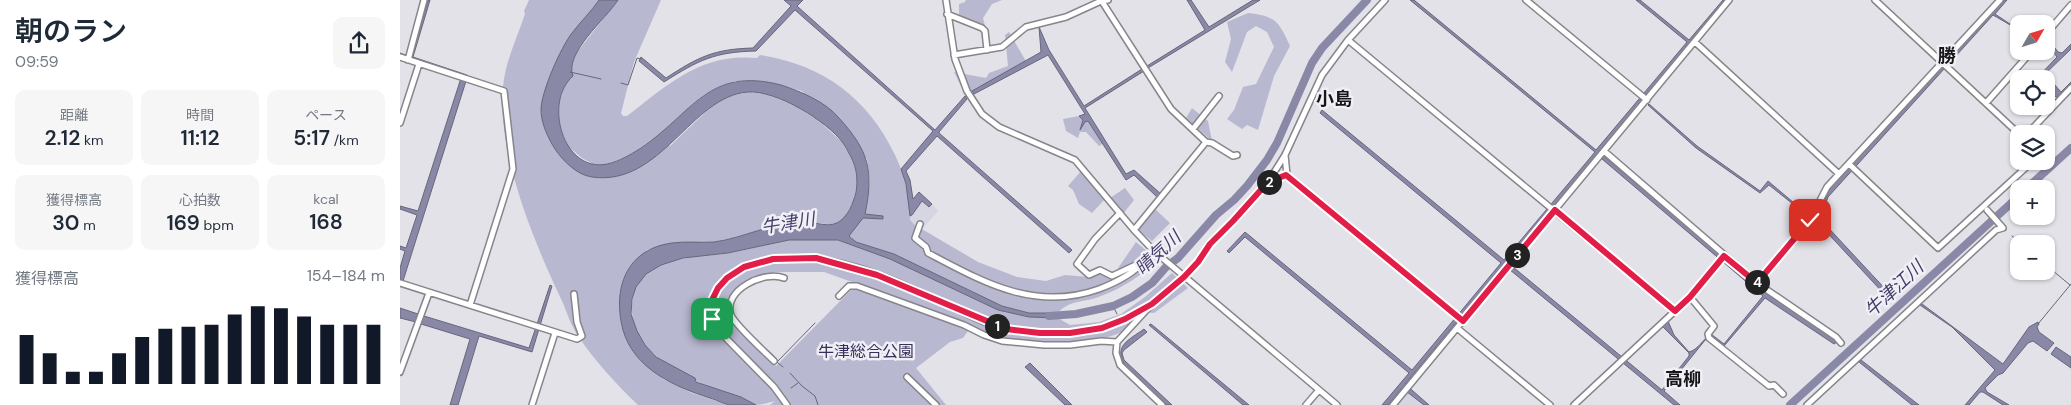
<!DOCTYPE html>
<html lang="ja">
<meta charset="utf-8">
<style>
:root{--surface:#fff;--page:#f6f6f7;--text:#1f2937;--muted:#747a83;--accent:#111827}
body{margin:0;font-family:"DM Sans","Noto Sans JP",sans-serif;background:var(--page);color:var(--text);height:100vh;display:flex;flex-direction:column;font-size:19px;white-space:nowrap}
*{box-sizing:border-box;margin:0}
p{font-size:16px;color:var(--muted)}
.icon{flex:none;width:28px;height:28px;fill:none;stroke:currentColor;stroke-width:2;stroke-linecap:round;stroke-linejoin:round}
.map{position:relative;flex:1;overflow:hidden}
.details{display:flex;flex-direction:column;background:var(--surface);width:400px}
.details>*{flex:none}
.needle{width:32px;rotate:51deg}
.controls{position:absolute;left:1610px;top:15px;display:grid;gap:10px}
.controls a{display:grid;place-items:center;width:45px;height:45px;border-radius:10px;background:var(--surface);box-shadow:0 1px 4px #0004;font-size:25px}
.pin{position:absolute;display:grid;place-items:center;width:42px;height:42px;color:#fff;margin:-21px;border-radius:10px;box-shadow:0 2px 8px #0006}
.km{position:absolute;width:25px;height:25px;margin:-12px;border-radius:50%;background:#222;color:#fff;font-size:14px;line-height:25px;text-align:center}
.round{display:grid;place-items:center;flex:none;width:52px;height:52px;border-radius:10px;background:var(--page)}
.summary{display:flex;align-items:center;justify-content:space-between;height:85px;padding:0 15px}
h1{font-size:28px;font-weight:600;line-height:38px}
.figures{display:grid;grid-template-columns:repeat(3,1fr);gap:8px;height:85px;padding:5px 15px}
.figures div{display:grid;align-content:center;border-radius:10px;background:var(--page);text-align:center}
.figures b{font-size:21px;font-weight:600}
.figures small{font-size:14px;font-weight:400}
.figures p{font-size:14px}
.chart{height:140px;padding:10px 15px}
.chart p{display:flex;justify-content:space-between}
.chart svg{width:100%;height:90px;margin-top:5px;stroke:var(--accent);stroke-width:6}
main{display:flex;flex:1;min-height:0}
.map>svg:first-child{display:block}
.built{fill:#d6d5e2}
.green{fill:#b9b8d1}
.water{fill:#8a88a7;stroke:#67667c}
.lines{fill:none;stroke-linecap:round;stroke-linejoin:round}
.stream{stroke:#67667c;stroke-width:1}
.river{stroke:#8a88a7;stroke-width:8}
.minor-casing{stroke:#86858a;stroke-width:8}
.minor{stroke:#fff;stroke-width:5}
.route-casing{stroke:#fff;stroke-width:10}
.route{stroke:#e11d48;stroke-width:6}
.labels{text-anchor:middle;stroke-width:5;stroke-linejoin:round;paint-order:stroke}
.park-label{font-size:16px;fill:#36305c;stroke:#f0eff5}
.neighbourhood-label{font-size:18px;font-weight:bold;fill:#161618;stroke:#f0eff5}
.water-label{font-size:18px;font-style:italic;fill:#433e6a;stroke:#f0eff5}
</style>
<main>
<section class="details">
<div class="summary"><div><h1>朝のラン</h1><p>09:59</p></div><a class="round"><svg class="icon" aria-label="share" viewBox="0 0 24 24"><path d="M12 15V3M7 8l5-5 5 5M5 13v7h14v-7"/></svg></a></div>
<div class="figures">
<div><p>距離</p><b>2.12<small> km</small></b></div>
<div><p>時間</p><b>11:12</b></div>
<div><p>ペース</p><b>5:17<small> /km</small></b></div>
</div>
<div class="figures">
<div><p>獲得標高</p><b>30<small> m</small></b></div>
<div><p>心拍数</p><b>169<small> bpm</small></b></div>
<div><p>kcal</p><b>168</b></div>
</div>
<div class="chart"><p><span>獲得標高</span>154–184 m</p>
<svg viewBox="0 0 160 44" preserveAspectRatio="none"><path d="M5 44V20M15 44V29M25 44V38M35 44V38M45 44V29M55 44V21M65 44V17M75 44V16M85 44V15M95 44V10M105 44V6M115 44V7M125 44V11M135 44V15M145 44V15M155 44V15"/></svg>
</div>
</section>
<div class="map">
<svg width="1671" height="405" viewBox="0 0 1671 405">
<rect width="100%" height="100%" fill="#e2e2e8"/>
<path class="built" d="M 522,201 L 528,207 L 532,204 L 538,211 L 523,228 L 515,225 L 509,220 L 510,216 L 512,215 Z
M 1008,390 L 1027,405 L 996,405 Z"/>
<path class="green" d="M 129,0 L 199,0 L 141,113 L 188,177 L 271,145 L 313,105 L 328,96 L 349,92 L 367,94 L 397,107 L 419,121 L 442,142 L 454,163 L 458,182 L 453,202 L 444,219 L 434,225 L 403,221 L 314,242 L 271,243 L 247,250 L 220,318 L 263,379 L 292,393 L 329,405 L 238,405 C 216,384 195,361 178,336 C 171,326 167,312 162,301 C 134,242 97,154 103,87 C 105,62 117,38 125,14 L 124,11 Z
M 218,0 L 261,0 L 234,62 L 221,113 L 223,116 L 227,116 C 269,84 300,53 357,58 L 360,55 C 423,65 467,97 495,155 C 504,174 511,198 510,220 L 515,225 L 578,262 L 617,277 L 646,281 L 665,275 L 689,277 L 700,272 L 712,277 L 736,242 L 759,261 C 741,275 723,288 701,296 C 685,303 670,299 658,313 L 629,313 L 602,306 L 494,254 L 456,242 L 449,235 L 462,218 L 483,219 L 483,216 L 465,214 L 470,181 L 467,159 L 402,91 L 364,81 L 335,81 L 304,95 L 261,134 L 227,157 L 206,164 L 193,164 L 182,158 L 169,147 L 162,133 L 158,117 L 160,100 L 174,56 Z
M 566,0 L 602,0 L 592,4 L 583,18 L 586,30 L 559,16 L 559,4 L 565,2 Z
M 848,13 C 876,16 879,22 890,46 L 874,76 L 858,130 L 847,125 L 842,129 L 827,119 L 834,110 L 843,87 L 856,84 L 874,47 L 867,32 L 856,26 L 847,32 L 832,72 L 825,62 L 831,39 L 827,22 Z
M 609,32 L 627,63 L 567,97 L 554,72 L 586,78 L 589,73 L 608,66 L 605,35 Z
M 792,108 L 808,121 L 812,141 L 786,118 Z
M 679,116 L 688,116 L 704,143 L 699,146 L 686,132 L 680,132 L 678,138 L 666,131 L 663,119 Z
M 682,170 L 705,199 L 692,213 L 679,204 L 673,190 L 668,186 Z
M 725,188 L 734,200 L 723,214 L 710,198 Z
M 755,209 L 770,223 L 752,241 L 737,229 Z
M 389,240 L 438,240 L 490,259 L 598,310 L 629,317 L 658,318 L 670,325 L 699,322 L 721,314 L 745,297 L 772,273 L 788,288 L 754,313 L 742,312 C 736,318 730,326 723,331 C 698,346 633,344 605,339 C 591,336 579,330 567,323 L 424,272 L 375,272 L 350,279 L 329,298 L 327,303 L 329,317 L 353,345 L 376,366 L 452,289 L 457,289 L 560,326 L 568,331 L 563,338 L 550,342 L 516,368 L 546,405 L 370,405 L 375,401 C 370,402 362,405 356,405 C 349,403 342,398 336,396 C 295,382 229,358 232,305 C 233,293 237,282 246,274 C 268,254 302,258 329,253 C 349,249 369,244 389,240 Z"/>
<path class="water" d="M 28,0 L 30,0 L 13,57 L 67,75 L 65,77 L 64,81 L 66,81 L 3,281 L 1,280 L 0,284 L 0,268 L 5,251 L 0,249 L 0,246 L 6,248 L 17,215 L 0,209 L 0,206 L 18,211 L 62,75 L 0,55 L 0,53 L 11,57 Z
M 199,0 L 218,0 C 206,19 164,53 173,76 C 143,102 163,173 207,164 C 220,161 230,155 241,148 C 293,113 308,66 381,85 C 400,91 426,102 439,118 C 469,151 474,171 465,214 L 483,216 L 483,219 L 463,218 L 449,236 L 456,242 L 494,254 L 602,306 L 629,313 L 658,313 L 658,318 L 629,317 L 598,310 L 490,259 L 438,240 L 389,240 L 328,253 L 283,258 L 261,265 L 246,274 L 236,287 L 232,299 L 231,314 L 237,331 L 245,345 L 256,357 L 295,378 L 296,382 L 341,397 L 356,405 C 348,405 338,405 330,405 C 324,404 317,400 310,398 C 275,387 234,369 223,330 C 212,289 226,249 272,243 C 286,241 300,243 314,242 C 343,238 372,223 401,221 C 413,221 426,228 437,223 C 448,217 453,204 456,192 C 458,181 457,168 451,157 C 448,152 446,147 443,143 C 427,121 376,90 348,92 C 291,96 261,187 192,177 C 177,175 163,161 155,149 C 148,138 141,123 141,110 C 141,92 161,47 172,33 C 181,21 191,12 199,0 Z
M 384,0 L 403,0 L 397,6 L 535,130 L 565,96 L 567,99 L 539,132 L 539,133 L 672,250 L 669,253 L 537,136 L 506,171 L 510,180 L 513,199 L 519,192 L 532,204 L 529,207 L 522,201 L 512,215 L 510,216 L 506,184 L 501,169 L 533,131 L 395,10 L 356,51 C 314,52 299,60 264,82 L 239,61 L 241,57 L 266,78 C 298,57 314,49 353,48 L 391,6 Z
M 787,0 L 791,0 L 809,27 L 853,0 L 860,0 L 748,68 L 747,66 L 805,30 Z
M 1010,0 L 1014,0 L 1196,150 L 1287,42 L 1236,0 L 1240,0 L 1289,40 L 1323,0 L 1325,0 L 1107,262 L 1262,390 L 1289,356 L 1289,353 L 1262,326 L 1268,321 L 1274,335 L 1289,352 C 1298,350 1303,339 1311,334 L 1324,344 L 1363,296 L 1202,159 L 1204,156 L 1361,290 L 1432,337 L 1437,342 L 1434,344 L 1365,298 L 1324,346 L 1311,336 L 1306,339 L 1264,391 L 1280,405 L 1274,405 L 1104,265 L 1005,384 L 1029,405 L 1024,405 L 1002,388 L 988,405 L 982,405 L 1009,373 L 845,237 L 829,253 L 827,251 L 845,232 L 1012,370 L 1101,263 L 920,113 L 922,110 L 1104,260 L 1195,152 Z
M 1604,0 L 1607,0 L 1595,14 L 1619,30 L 1593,15 L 1428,197 L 1421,217 L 1422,221 L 1489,293 L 1486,296 L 1422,227 L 1369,185 L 1360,193 L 1296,148 L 1248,105 L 1249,104 L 1297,146 L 1360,191 L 1368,181 L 1413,219 L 1417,217 L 1430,188 Z
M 639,27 L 649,50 L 684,106 L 742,69 L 744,71 L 685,108 L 726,174 L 734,170 L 761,194 L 758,198 L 734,175 L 726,180 L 688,121 L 685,122 L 680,130 L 683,120 L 679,116 L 685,114 L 648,55 L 574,94 L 572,91 L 641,52 Z
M 1646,43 L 1651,43 L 1658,52 L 1662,53 L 1671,44 L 1671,49 L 1645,74 L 1661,92 L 1671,82 L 1671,85 L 1660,96 L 1656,97 L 1646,86 L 1646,79 L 1638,77 L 1657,57 L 1651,49 L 1646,46 Z
M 150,285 L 152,286 L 132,352 L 79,336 L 58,405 L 50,405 L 70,339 L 21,324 L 21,322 L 17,320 L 16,322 L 0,318 L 0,308 L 18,314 L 18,316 L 23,318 L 24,316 L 129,348 Z
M 1522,304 L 1603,364 L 1629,327 L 1638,322 L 1639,324 L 1637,327 L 1639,332 L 1654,343 L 1647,351 L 1633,341 L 1628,343 L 1603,373 L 1598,375 L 1585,388 L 1587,392 L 1609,405 L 1603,405 L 1583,392 L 1580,392 L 1569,405 L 1565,405 L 1595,370 L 1552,327 L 1520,305 Z
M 751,324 L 849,405 L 843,405 L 749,325 Z
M 744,329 L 747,332 L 724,350 L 722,353 L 724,360 L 772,405 L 767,405 L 726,367 C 712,346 729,340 744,329 Z
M 1656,347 L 1671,357 L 1671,368 L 1651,354 Z
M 1461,360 L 1519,405 L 1512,405 L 1459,362 Z
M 630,363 L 672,405 L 665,405 L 625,367 Z"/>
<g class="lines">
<path class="stream" d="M 170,72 L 201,79
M 221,83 L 228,85 L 237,58 L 241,59
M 1612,236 L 1622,244
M 1646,265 L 1670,285
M 713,306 L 717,314
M 1638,324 L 1671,284
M 383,367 L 377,362 L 415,323
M 390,373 L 402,386 L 415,396 L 418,405
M 391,388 L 398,383"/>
<path class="river" d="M 1626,189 L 1671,148
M 649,316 L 676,314 L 713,306 L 732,297 L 752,283 L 766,267 L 778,258 L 816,215 L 834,200 L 847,186 L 867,160 L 877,143 L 912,63 L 922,48 L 967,0
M 1390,405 L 1619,196"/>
<g class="minor-casing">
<path id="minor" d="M 546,0 L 555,59 L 567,91 L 582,114 L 599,127 L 675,160 L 734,230 L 754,251 L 937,405
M 701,0 L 771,109 L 806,142 L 734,230
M 1126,0 L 1247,100
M 1475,0 L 1619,134
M 547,14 L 582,28 L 585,31 L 587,50
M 1646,34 L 1671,5
M 948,40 L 1275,311
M 1295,42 L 1439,174
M 554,55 L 602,47 L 626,27 L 666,17 L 701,1 L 708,0
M 0,57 L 104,91 L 113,169 L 70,305
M 8,60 L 24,0
M 1586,103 L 1632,51
M 0,123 L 19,64
M 793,129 L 819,96
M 1627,134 L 1671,88
M 806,142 L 812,143 L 833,156 L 837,155
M 1204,151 L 1357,283 L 1436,337 L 1441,343
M 885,155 L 887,175
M 1449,164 L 1538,248 L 1633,161
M 869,182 L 887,175 L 1063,321
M 720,213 L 695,239 L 677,264 L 689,275 L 700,270 L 712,276 L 744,261 L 754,251
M 520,224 L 515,238 L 526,247 L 528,253 C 583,282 635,312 699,289 C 715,283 732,275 744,261
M 0,283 L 177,339 L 182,336 L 177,322 L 174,294
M 1357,283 L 1410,220 L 1427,187 L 1600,0
M 439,296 L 449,286 L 457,286 L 564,325 L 584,335 L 602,341 L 644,345 L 670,345 L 701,341 L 717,342
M 1290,297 L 1314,326 L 1308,334 L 1309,338 L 1369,386 L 1374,385 L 1383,394
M 1057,328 L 1150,405
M 374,361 C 365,352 335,325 331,315 C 322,290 365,270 384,278
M 0,372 L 29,293
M 507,377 L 536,405
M 132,405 L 155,333
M 387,405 L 374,387 L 316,328 C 308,312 310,297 322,283 C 334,270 349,265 365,261 C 427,247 495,280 550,306 C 568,314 587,325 606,329 C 634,335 677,337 704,327 C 722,321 737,313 752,304
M 762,405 L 720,365 L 716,353 L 717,342 L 752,304 L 785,277 L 798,262 L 809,244 L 833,221 L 868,182 L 885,155 L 922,75 L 948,40 L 985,0
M 906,405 L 919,390
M 993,405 L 1329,0
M 1174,405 L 1290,297 L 1324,256
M 1407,405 L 1596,230 L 1603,228 L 1587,210"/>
</g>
<use href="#minor" class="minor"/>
</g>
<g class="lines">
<g class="route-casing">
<path id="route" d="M 312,319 L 312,300 L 318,288 L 327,278 L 344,267 L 373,259 L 416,258 L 477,275 L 606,329 L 640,333 L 670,333 L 702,328 L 725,319 L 752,304 L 784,277 L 798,262 L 810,244 L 833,221 L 868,182 L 886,175 L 1063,321 L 1155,210 L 1275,311 L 1290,297 L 1324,256 L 1357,283 L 1410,220"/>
</g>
<use href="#route" class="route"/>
</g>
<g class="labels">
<g class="park-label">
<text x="466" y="357">牛津総合公園</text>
</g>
<g class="neighbourhood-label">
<text x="1547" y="62">勝</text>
<text x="934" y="105">小島</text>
<text x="1283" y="385">高柳</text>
</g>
<g class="water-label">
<text transform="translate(388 223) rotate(-9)" y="6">牛津川</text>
<text transform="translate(758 253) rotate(-43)" y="6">晴気川</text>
<text transform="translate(1494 289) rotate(-43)" y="6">牛津江川</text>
</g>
</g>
</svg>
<div class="controls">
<a><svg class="needle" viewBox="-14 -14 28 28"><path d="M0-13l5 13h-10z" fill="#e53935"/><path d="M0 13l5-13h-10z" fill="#747a83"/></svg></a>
<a><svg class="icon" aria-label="locate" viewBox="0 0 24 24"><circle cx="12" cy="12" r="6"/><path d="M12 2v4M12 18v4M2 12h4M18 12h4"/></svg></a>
<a><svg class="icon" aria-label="layers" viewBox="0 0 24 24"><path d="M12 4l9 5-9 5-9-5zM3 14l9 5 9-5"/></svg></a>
<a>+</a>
<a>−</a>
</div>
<div class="pin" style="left:312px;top:319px;background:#1e9e55"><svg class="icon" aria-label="arrive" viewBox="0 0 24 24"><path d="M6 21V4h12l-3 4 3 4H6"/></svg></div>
<div class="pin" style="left:1410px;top:220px;background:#d93025"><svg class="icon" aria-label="check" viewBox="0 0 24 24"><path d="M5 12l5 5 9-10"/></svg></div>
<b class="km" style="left:597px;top:326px">1</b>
<b class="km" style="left:869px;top:182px">2</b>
<b class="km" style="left:1117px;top:255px">3</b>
<b class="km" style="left:1357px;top:282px">4</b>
</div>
</main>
